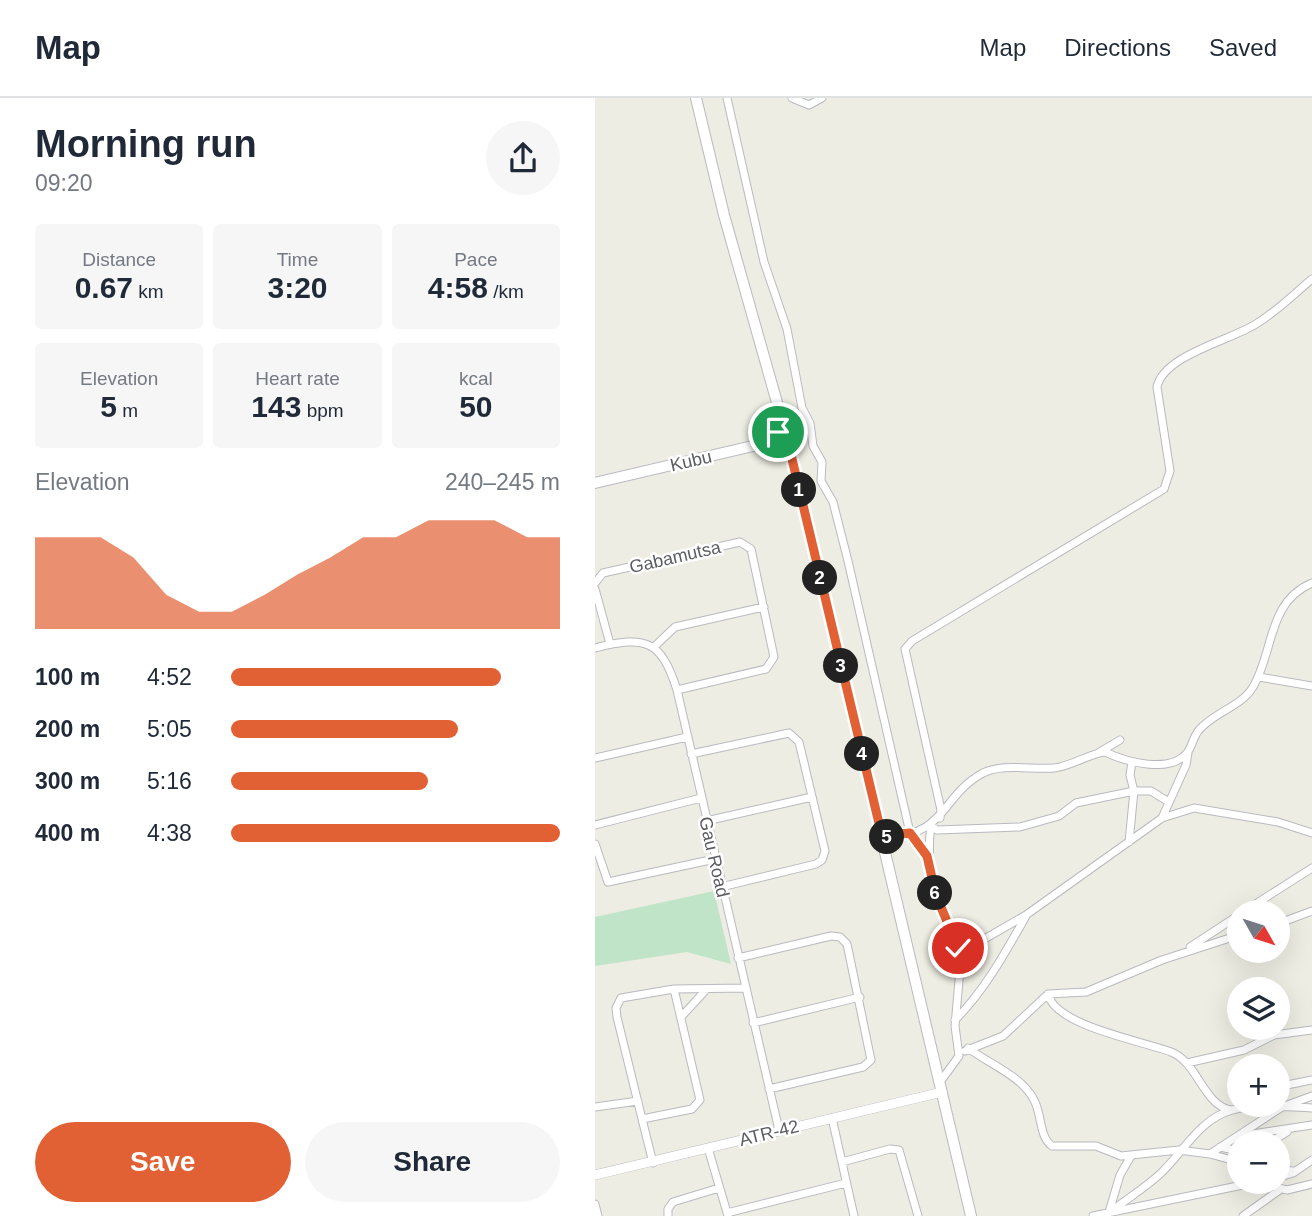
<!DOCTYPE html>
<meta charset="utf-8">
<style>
:root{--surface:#fff;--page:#f6f6f7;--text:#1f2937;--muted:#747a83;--line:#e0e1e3;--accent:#e26134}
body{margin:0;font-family:Arial,sans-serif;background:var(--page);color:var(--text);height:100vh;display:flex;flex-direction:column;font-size:26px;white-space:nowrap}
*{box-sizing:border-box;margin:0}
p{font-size:23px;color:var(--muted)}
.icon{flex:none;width:38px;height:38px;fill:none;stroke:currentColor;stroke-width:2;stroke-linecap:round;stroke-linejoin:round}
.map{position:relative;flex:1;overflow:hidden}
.panel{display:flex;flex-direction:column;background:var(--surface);width:595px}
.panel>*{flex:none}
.needle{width:46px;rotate:129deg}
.fabs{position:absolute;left:632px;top:802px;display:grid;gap:14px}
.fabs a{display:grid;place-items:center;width:63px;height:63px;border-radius:50%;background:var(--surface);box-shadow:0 7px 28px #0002;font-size:35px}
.pin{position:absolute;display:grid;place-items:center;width:60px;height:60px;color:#fff;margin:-30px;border:4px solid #fff;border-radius:50%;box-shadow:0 2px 7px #0007}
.km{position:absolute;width:35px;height:35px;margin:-18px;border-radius:50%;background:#222;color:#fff;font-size:19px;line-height:35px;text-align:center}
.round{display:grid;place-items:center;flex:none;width:74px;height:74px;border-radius:37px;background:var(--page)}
.overview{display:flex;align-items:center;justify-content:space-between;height:119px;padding:0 35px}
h1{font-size:38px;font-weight:800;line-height:52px}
.stats{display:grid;grid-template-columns:repeat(3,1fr);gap:10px;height:119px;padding:7px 35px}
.stats div{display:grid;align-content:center;border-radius:7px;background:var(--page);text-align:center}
.stats b{font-size:30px;font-weight:800}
.stats small{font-size:19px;font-weight:400}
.stats p{font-size:19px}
.chart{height:196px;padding:14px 35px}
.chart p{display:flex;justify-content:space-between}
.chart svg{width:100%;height:126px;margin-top:7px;fill:var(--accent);opacity:.7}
.button{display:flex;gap:14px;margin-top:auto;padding:14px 35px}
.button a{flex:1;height:80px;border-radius:42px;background:var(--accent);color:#fff;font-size:28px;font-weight:800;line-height:80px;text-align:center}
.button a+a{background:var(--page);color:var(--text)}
ul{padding:0 35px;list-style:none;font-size:23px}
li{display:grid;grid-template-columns:112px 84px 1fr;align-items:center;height:52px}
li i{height:18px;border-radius:9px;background:var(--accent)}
header{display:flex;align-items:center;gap:42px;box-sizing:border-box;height:98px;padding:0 35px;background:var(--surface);border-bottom:2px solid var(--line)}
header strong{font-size:33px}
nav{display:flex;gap:38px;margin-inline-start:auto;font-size:24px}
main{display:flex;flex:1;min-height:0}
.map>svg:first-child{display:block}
.green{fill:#c0e4c7}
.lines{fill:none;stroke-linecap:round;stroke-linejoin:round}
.minor-casing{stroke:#b8babf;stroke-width:9}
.tertiary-casing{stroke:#b8babf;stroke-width:10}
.secondary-casing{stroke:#b9bac1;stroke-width:12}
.minor{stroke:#fff;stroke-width:7}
.tertiary{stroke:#fff;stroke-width:9}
.secondary{stroke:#fff;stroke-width:10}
.route-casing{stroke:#fff;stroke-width:14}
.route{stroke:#e26134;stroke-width:9}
.labels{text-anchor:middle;stroke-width:5;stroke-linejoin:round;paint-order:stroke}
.street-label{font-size:18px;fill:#5b5d63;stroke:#fff}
</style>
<header>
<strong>Map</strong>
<nav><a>Map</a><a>Directions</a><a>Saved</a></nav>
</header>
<main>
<section class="panel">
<div class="overview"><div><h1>Morning run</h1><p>09:20</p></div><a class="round"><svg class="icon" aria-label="share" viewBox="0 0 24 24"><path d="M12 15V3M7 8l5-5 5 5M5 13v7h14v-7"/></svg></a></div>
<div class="stats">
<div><p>Distance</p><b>0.67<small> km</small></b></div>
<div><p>Time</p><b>3:20</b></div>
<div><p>Pace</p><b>4:58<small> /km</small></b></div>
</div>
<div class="stats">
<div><p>Elevation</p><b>5<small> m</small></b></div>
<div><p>Heart rate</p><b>143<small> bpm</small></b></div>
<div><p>kcal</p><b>50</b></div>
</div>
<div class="chart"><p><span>Elevation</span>240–245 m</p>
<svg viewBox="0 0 160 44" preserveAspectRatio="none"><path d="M0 44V12L10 12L20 12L30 19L40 32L50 38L60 38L70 32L80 25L90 19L100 12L110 12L120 6L130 6L140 6L150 12L160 12V44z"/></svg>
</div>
<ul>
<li><b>100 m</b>4:52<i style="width:82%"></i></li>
<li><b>200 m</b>5:05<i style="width:69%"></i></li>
<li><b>300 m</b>5:16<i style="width:60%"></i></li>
<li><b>400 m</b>4:38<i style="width:100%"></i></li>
</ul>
<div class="button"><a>Save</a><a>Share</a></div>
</section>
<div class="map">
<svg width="717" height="1118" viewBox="0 0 717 1118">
<rect width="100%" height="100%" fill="#edede3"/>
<path class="green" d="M 119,793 L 136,866 L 92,854 L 0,868 L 0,819 Z"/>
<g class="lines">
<g class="minor-casing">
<path id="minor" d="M 132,0 L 169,164 L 192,231 L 207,310 L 215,325 L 218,348 L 227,364 L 226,383 L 238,404 L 253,463 L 315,735 L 332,758
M 197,0 L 214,7 L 227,0
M 0,485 L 8,475 L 145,444 L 156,451 L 179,559 L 171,571 L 82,592
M 0,491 L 15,546
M 59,549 L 80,529 L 169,509
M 0,550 C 51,537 66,542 82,592 L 184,1032
M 664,579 L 717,588
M 503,655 L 525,642
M 96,656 L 194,635 L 204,644 L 230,753 L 227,762 L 221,766 L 126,789
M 0,660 L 92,639
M 345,720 L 346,712 L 310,551 L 317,543 L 569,391 L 575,373 L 562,289 C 569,257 634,243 661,226 C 681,214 699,196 717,181
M 567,720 L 591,667 L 593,655
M 111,723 L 217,699
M 0,727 L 106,700
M 287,738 C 351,741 345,698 388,675 C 408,665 437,672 459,670 C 477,668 493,656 510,654 C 531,664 575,676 592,655 C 597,649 598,639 604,632 C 619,614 646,609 658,589 C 679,554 672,504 717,485
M 534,744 L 539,693 L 556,693 L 572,703
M 0,746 L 13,784 L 120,761
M 648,814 L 717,770
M 682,826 L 717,813
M 355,829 L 379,847
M 595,849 L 644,817
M 143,860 L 236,838 L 245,839 L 252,846 L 276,962 L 268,969 L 174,991
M 369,862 C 345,820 329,776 336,728 L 342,732 L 425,729 L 464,718 L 481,705 L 539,693 L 535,677 L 537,664
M 453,896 C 460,928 548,943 576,954 C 603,964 608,1007 636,1012
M 86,919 L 110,893
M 360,922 C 390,892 410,855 431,818
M 158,925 L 265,899
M 373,950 C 394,966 427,978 439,1002 C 447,1016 444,1039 457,1048 L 501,1048 L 526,1058 L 584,1052 L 615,1056 L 644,1064
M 370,953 L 408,938 L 453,896 L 491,894 L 567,862 L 644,837
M 592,965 L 649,952 L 679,937 L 717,932
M 345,984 L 364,958 L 360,928 L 365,871 L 379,847 L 431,817 L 567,720 L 599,710 L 683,724 L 717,735
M 682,989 L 717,982
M 0,1009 L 43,1003
M 237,1020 L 259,1118
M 47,1021 L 22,919 L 21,910 L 26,900 L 79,891 L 149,890
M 644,1038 L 717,1027
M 674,1045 L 692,1034
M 625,1049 L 644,1053
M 113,1050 L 133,1118
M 615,1056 L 687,1009 L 717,998
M 247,1064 L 295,1051 L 304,1052 L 323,1118
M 58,1065 L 47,1021 L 97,1011 L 105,1002 L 79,891
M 682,1072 L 699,1073
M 682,1080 L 698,1075 L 717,1062
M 663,1085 L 692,1092 L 717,1086
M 0,1106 L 3,1118
M 514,1114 L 525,1077 L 536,1058
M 132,1115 L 251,1085
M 514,1115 C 530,1102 550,1090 565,1076 C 588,1055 604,1021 637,1012 C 663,1005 690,1009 717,1010
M 73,1118 L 73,1111 L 78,1104 L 124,1090
M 498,1118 L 667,1083
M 648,1118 L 686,1091"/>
</g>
<g class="tertiary-casing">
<path id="tertiary" d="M 0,1077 L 347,994"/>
</g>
<g class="secondary-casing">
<path id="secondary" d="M 101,0 L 129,117 L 192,340 L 376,1118
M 0,385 L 192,340"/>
</g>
<use href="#minor" class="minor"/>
<use href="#tertiary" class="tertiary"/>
<use href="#secondary" class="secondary"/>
</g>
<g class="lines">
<g class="route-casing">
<path id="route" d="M 183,334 L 187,319 L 287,738 L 315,735 L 332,758 L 341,797 L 363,850"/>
</g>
<use href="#route" class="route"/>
</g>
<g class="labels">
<g class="street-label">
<text transform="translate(96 363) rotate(-13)" y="6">Kubu</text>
<text transform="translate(80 459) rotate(-13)" y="6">Gabamutsa</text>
<text transform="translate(119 759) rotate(77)" y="6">Gau Road</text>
<text transform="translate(174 1035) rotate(-14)" y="6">ATR-42</text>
</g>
</g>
</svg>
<div class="fabs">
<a><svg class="needle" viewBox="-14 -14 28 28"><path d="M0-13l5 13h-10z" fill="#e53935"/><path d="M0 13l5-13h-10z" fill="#747a83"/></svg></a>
<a><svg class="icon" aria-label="layers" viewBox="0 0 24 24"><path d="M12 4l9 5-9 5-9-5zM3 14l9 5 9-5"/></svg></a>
<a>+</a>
<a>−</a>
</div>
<div class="pin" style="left:183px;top:334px;background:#1e9e55"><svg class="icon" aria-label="arrive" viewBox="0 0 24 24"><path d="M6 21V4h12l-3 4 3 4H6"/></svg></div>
<div class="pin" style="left:363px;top:850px;background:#d93025"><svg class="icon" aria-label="check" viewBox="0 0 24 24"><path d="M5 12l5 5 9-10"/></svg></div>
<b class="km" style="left:204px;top:392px">1</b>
<b class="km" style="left:225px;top:480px">2</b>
<b class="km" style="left:246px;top:568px">3</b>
<b class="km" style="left:267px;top:656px">4</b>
<b class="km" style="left:292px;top:739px">5</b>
<b class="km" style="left:340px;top:795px">6</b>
</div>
</main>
